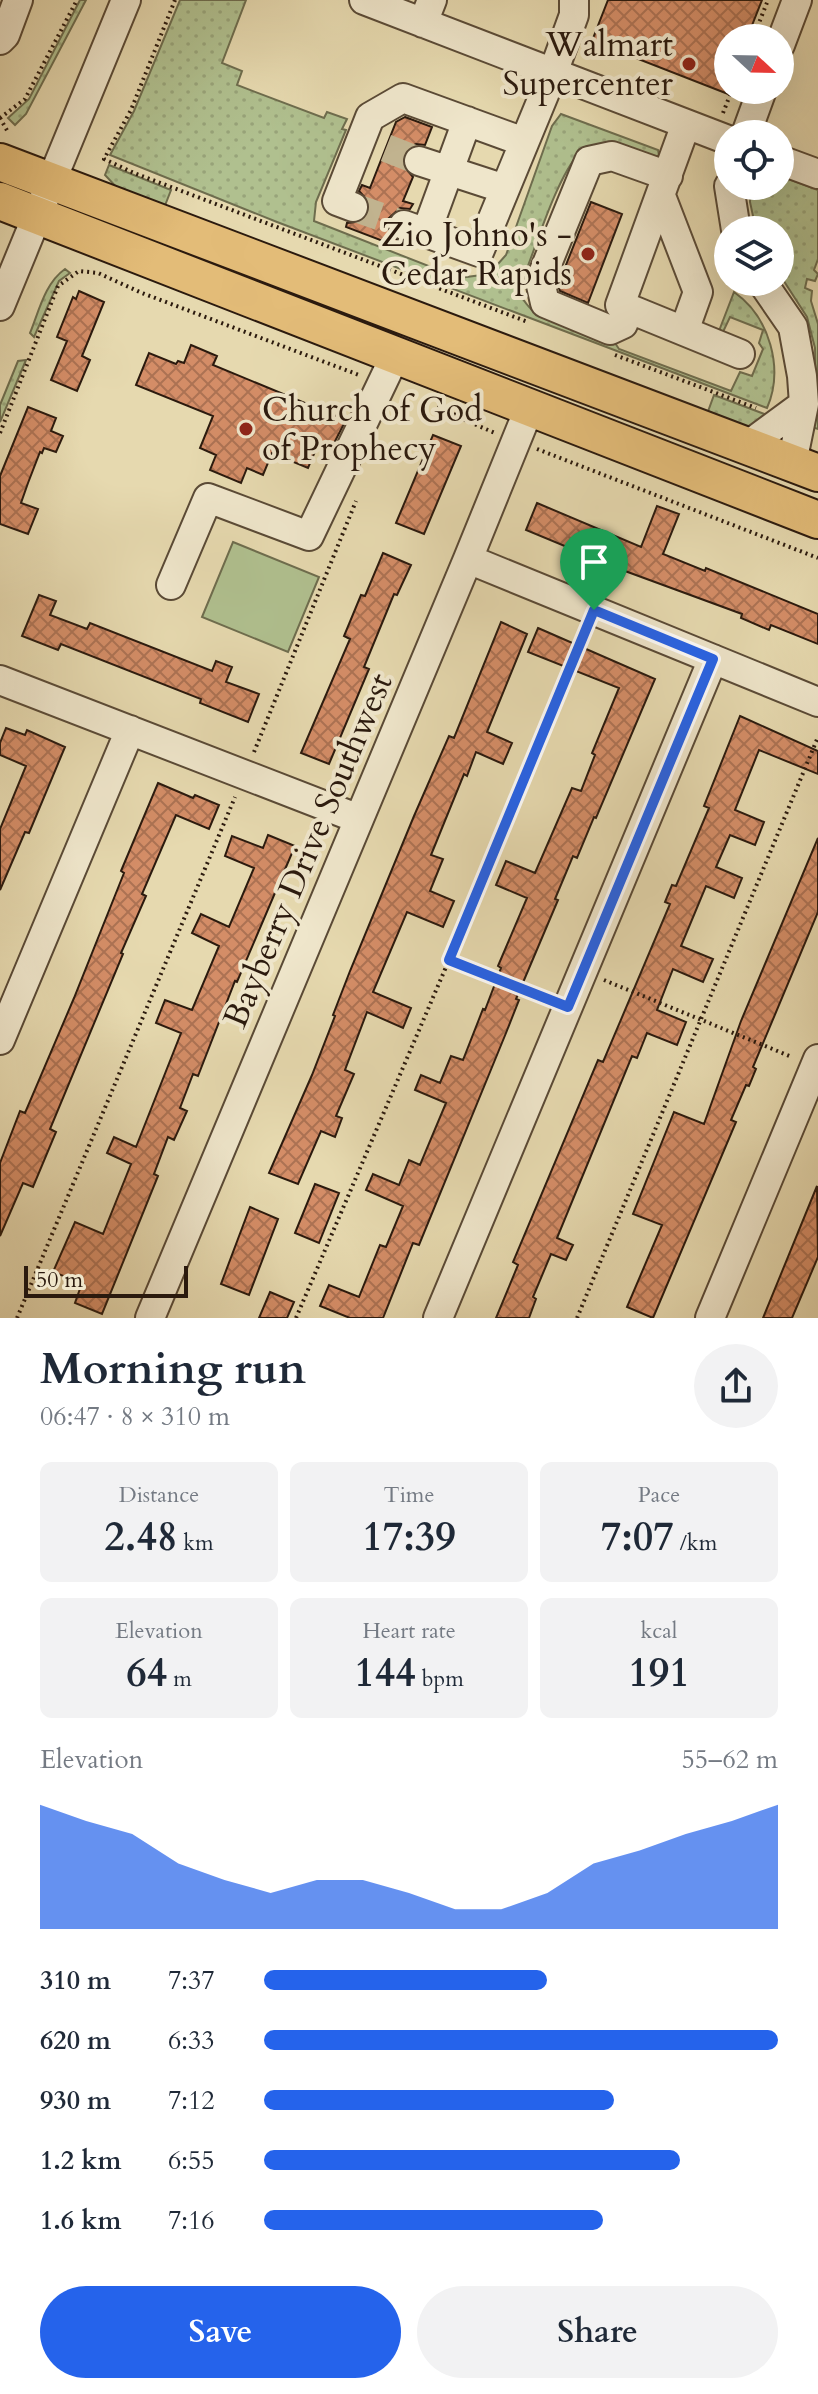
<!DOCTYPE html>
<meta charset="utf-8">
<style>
:root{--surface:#fff;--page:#f2f2f3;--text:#1f2937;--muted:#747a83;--accent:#2563eb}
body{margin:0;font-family:Cardo,serif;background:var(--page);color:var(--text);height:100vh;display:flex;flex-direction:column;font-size:30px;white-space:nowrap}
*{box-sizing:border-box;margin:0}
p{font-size:26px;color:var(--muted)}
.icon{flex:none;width:44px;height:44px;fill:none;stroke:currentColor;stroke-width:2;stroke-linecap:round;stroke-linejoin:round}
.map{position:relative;height:1318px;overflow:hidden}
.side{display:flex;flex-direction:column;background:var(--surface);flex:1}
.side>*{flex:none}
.needle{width:52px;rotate:112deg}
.tools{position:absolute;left:714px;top:24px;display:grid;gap:16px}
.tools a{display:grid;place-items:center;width:80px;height:80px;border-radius:50%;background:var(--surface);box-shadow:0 8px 32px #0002;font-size:40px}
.scale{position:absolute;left:24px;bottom:20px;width:164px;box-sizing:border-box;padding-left:8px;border:4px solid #2b1a0e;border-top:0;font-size:22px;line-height:28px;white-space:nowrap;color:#2b1a0e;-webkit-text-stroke:6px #efe6cb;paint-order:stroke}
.pin{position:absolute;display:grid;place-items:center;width:68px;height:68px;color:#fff;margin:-82px -34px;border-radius:50% 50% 50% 0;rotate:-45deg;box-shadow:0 0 8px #0007}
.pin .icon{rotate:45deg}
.round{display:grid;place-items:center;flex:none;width:84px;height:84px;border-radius:42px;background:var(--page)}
.head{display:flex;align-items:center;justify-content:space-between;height:136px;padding:0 40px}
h1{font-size:44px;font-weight:800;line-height:60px}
.stats{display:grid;grid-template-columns:repeat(3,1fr);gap:12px;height:136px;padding:8px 40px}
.stats div{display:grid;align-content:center;border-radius:12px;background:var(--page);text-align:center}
.stats b{font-size:40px;font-weight:800}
.stats small{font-size:22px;font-weight:400}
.stats p{font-size:22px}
.chart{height:224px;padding:16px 40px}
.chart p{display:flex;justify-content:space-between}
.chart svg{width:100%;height:144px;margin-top:8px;fill:var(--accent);opacity:.7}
.cta{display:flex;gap:16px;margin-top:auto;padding:16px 40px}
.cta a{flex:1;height:92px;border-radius:48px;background:var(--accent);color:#fff;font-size:32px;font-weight:800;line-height:92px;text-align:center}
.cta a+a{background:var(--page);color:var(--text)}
ul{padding:0 40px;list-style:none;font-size:26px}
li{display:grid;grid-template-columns:128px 96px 1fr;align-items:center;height:60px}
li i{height:20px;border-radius:10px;background:var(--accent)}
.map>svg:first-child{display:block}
.grass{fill:url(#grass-dots);stroke:#6e6d4e;stroke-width:2}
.park{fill:#b0c08f;stroke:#6e6d4e;stroke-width:2}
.building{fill:url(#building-cross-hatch);stroke:#2b1a0e;stroke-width:2}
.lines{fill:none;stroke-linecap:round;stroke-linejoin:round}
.minor-tunnel{stroke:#c1b38f;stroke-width:28;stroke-dasharray:28 14;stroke-linecap:butt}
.minor-casing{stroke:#5a4a36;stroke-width:32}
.major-casing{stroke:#2b1a0e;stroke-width:40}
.path{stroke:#2b1a0e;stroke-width:4;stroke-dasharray:2 4;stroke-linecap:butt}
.minor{stroke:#efe6cb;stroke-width:28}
.major{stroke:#e3bc78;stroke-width:36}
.route-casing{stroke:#fff;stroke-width:16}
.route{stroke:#2563eb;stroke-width:10}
.poi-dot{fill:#8f2418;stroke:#efe6cb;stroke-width:3}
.labels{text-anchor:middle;stroke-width:8;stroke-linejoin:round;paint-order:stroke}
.poi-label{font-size:34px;fill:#2b1a0e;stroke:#efe6cb;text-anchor:end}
.street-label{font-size:34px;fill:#2b1a0e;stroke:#efe6cb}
</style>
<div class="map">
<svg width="818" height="1318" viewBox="0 0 818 1318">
<defs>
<pattern id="grass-dots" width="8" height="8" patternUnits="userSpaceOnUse" patternTransform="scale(2)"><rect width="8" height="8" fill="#b0c08f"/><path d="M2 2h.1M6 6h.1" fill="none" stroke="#98a47a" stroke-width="1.8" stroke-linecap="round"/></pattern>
<pattern id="building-cross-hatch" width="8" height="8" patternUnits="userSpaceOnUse" patternTransform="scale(2)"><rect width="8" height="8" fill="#d48d67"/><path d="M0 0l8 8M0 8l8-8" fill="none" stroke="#ac7253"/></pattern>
</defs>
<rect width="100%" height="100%" fill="#e6d9af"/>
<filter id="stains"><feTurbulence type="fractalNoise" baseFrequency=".0025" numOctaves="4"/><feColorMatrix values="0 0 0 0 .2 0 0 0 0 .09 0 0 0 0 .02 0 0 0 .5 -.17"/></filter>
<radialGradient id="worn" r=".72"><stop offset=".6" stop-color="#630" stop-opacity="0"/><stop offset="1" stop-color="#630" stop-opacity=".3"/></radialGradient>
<path class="grass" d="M 80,0 L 86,0 L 26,114 L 15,125 L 8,118 L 29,99 Z
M 180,0 L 246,0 L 222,63 L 242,71 L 237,85 L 324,118 L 327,112 L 347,119 L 342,129 L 346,130 L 316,202 L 314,221 L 459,278 L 489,274 L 506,255 L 552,126 L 561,114 L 658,150 L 659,155 L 655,158 L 580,152 C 555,180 536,248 521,284 C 520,296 523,301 532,310 L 613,340 L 619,349 L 731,391 L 740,372 L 752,376 L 763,349 L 759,343 L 763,330 L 730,317 L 722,334 L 719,331 L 734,292 C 770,317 784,369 767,408 L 277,222 L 110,155 L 134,111 Z
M 109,165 L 171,190 L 164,208 L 120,191 L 105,175 Z
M 780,176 L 818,190 L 818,259 L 814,270 L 818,274 L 815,281 L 807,279 L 805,288 L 812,291 L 811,301 L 818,324 L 818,429 L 812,427 L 816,392 L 815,348 L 807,317 L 780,275 L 780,230 L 756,230 L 750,202 L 751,186 L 780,186 Z
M 65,269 L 70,273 L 59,281 L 34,337 L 30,333 C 39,311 45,283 65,269 Z
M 26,360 L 0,422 L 0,405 L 18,361 Z
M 714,395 L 767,415 C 743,438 735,427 706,417 Z"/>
<path class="park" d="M 233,542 L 319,577 L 288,652 L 202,617 Z"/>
<path class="building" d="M 608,0 L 762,0 L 747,38 L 728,38 L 728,94 L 592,41 Z
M 405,117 L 432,127 L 425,145 L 416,144 L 408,148 L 403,156 L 403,165 L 413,177 L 403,201 L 413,204 L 410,209 L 400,208 L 388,219 L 388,229 L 398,241 L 396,246 L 346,227 L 347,223 L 363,221 L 369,214 L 370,203 L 359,191 L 362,185 L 370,188 L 396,122 Z
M 591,202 L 622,214 L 588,303 L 560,291 L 558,285 Z
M 79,291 L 104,302 L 82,356 L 90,360 L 77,391 L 51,380 L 67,341 L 57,337 L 73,297 L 76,299 Z
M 191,345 L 217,356 L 213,365 L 346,420 L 332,447 L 319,442 L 308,468 L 272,453 L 263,475 L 247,468 L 241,483 L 210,470 L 216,455 L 200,448 L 213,416 L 136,385 L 149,353 L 176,364 L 178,361 L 184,363 Z
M 28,407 L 56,418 L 51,431 L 63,436 L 56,452 L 44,448 L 42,453 L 40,452 L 28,483 L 21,503 L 38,509 L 28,534 L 0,524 L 0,476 Z
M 433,435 L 461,446 L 424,534 L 396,523 Z
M 537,503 L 641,547 L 657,506 L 679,514 L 663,554 L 705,571 L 706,568 L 818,614 L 818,644 L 771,625 L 769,630 L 741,618 L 742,614 L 625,571 L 526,530 Z
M 383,553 L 411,565 L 397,595 L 394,594 L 364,667 L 369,669 L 329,764 L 301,753 L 350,639 L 344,636 L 361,595 L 365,596 Z
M 39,595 L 56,601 L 50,615 L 87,629 L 90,623 L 212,671 L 216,661 L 232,667 L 226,682 L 259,694 L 248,722 L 200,703 L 201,699 L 61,644 L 58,650 L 22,636 Z
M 501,622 L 527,634 L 487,732 L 512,743 L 503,764 L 476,752 L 467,776 L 464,774 L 431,855 L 443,859 L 430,891 L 454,901 L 443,927 L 407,912 L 373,992 L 411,1008 L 403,1028 L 367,1012 L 345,1070 L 354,1074 L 336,1116 L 342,1118 L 335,1137 L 321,1131 L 298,1184 L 269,1173 L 312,1075 L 335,1016 L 333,1015 L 350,971 L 414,816 L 449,736 L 454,738 Z
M 538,628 L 655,679 L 596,818 L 594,817 L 577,858 L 573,856 L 555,899 L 558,900 L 516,999 L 519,1000 L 506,1033 L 419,1245 L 413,1243 L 383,1318 L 350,1318 L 320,1306 L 329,1285 L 359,1297 L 380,1245 L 386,1247 L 403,1206 L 366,1190 L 373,1174 L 399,1185 L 409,1160 L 420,1165 L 446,1103 L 415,1090 L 421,1075 L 440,1083 L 451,1056 L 463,1060 L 483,1009 L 485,1010 L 501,968 L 498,966 L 527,898 L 496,885 L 506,861 L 535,873 L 572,788 L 581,791 L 595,755 L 592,753 L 619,688 L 528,652 Z
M 740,716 L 818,751 L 818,774 L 759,750 L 735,810 L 764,822 L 755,845 L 730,835 L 716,867 L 742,878 L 734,898 L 706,886 L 681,946 L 713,959 L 703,982 L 673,969 L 657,1010 L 686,1022 L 677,1045 L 647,1033 L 637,1058 L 632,1056 L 557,1238 L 573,1245 L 566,1260 L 551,1254 L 533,1297 L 536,1299 L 529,1318 L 496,1318 L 518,1265 L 513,1262 L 598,1060 L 603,1062 L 670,904 L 665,902 L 672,885 L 676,886 L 709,808 L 704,806 Z
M 6,728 L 25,735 L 27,730 L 65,747 L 29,833 L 25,832 L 0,890 L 0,829 L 26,766 L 0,755 L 0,743 Z
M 158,783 L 193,798 L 195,795 L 219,805 L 209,829 L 176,815 L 142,894 L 146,896 L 121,953 L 123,954 L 50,1129 L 56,1132 L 33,1187 L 23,1183 L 0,1236 L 0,1163 L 20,1111 L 25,1113 L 74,998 L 124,873 L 121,871 Z
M 268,835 L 295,846 L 237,982 L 235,981 L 198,1076 L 193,1074 L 180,1108 L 187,1111 L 174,1140 L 168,1137 L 154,1174 L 158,1176 L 102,1314 L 75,1303 L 82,1283 L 53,1272 L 75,1222 L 103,1234 L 131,1164 L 107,1153 L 114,1137 L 136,1147 L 181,1033 L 156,1023 L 165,1000 L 192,1010 L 219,946 L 192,933 L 201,914 L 229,927 L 254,868 L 225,856 L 232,836 L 263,848 Z
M 818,838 L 818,912 L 753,1067 L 756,1069 L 749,1086 L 746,1085 L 731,1120 L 736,1122 L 653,1318 L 627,1307 L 662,1225 L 633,1214 L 674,1112 L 704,1124 L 741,1021 Z
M 315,1184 L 339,1193 L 319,1243 L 295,1233 Z
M 817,1186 L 818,1257 L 792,1318 L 763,1318 Z
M 250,1207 L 278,1219 L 249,1295 L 221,1284 Z
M 270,1292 L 294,1302 L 287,1318 L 259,1318 Z"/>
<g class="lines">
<path class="minor-tunnel" d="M 386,148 L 419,161
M 353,207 L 404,225"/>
<g class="minor-casing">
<path id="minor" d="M 364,0 L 728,140
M 423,23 L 432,0
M 0,40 L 5,35 L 18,0
M 780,45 L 797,0
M 686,124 L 620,305 L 740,354
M 746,134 L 762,90
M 780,160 L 818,174
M 419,161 L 505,189
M 729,186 L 736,230
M 661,196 L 698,292 L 684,331
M 353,207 L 337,201 L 370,117 L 403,98 L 524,142
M 404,225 L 479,252 L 553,73 L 574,15 L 574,0
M 426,233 L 467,121
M 762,282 L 793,327 L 802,376 L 804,404 L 792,463
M 0,306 L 126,0
M 629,309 L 623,324 L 610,330 L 545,303 L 540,281 L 589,161 L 612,156 L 668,176
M 747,446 L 804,404
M 468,559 L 818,702
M 171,585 L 208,498 L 309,536 L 395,356
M 0,680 L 359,819
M 0,1040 L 130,730
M 150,1318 L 468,559 L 529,409
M 438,1318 L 713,659
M 710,1318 L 818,1059"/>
</g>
<g class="major-casing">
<path id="major" d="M 0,162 L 818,473
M 0,201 L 818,520"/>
</g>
<path class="path" d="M 175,0 L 131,110 L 104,159 L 134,173 L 528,322
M 753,38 L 768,0
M 723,113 L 732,90
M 0,118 L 25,99 L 77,0
M 0,118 L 8,132
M 718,246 L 728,270
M 615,355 L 756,408
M 438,405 L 467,421 L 495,433
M 0,433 L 58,286 L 79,271 L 98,273 L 142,293 L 359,375
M 537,449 L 818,558
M 254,752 L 356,501
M 449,960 L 548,999
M 604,980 L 792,1057
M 17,1318 L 235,797
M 296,1318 L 449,960 L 586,631
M 577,1318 L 818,737"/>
<use href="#minor" class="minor"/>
<use href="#major" class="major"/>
</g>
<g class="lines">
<g class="route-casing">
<path id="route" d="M 594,610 L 713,659 L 568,1007 L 449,960 Z"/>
</g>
<use href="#route" class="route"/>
</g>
<g class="poi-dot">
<circle cx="689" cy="64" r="8"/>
<circle cx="588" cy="254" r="8"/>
<circle cx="246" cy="429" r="8"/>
</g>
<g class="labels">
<g class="poi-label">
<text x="673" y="56">Walmart<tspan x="673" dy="39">Supercenter</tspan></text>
<text x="572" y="246">Zio Johno's -<tspan x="572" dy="39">Cedar Rapids</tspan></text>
<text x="262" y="421" text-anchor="start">Church of God<tspan x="262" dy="39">of Prophecy</tspan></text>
</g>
<g class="street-label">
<text transform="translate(307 850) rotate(-67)" y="12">Bayberry Drive Southwest</text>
</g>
</g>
<rect width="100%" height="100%" filter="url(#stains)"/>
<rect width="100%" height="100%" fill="url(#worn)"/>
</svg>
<div class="tools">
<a><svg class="needle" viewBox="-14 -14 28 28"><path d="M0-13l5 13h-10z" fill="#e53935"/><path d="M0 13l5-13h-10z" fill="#747a83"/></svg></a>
<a><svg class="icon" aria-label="locate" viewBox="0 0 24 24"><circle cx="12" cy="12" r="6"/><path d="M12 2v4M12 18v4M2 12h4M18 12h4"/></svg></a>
<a><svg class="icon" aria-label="layers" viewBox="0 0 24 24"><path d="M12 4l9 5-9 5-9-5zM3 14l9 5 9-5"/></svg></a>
</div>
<div class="scale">50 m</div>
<div class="pin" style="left:594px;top:610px;background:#1e9e55"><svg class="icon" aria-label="arrive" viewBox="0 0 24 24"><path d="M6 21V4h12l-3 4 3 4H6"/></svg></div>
</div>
<section class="side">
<div class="head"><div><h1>Morning run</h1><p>06:47 · 8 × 310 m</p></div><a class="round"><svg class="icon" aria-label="share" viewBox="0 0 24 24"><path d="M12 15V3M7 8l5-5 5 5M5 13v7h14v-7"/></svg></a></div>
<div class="stats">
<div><p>Distance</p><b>2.48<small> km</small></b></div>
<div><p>Time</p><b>17:39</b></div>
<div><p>Pace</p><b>7:07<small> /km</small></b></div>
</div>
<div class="stats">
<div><p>Elevation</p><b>64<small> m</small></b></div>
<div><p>Heart rate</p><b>144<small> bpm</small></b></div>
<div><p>kcal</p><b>191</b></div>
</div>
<div class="chart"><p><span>Elevation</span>55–62 m</p>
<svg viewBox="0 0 160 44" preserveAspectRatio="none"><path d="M0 44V6L10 11L20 15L30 24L40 29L50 33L60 29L70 29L80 33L90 38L100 38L110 33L120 24L130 20L140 15L150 11L160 6V44z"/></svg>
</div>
<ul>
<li><b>310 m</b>7:37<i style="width:55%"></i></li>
<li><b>620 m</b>6:33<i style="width:100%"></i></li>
<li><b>930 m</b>7:12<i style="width:68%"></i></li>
<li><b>1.2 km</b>6:55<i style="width:81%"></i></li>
<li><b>1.6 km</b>7:16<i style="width:66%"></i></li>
</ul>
<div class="cta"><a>Save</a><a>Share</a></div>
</section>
